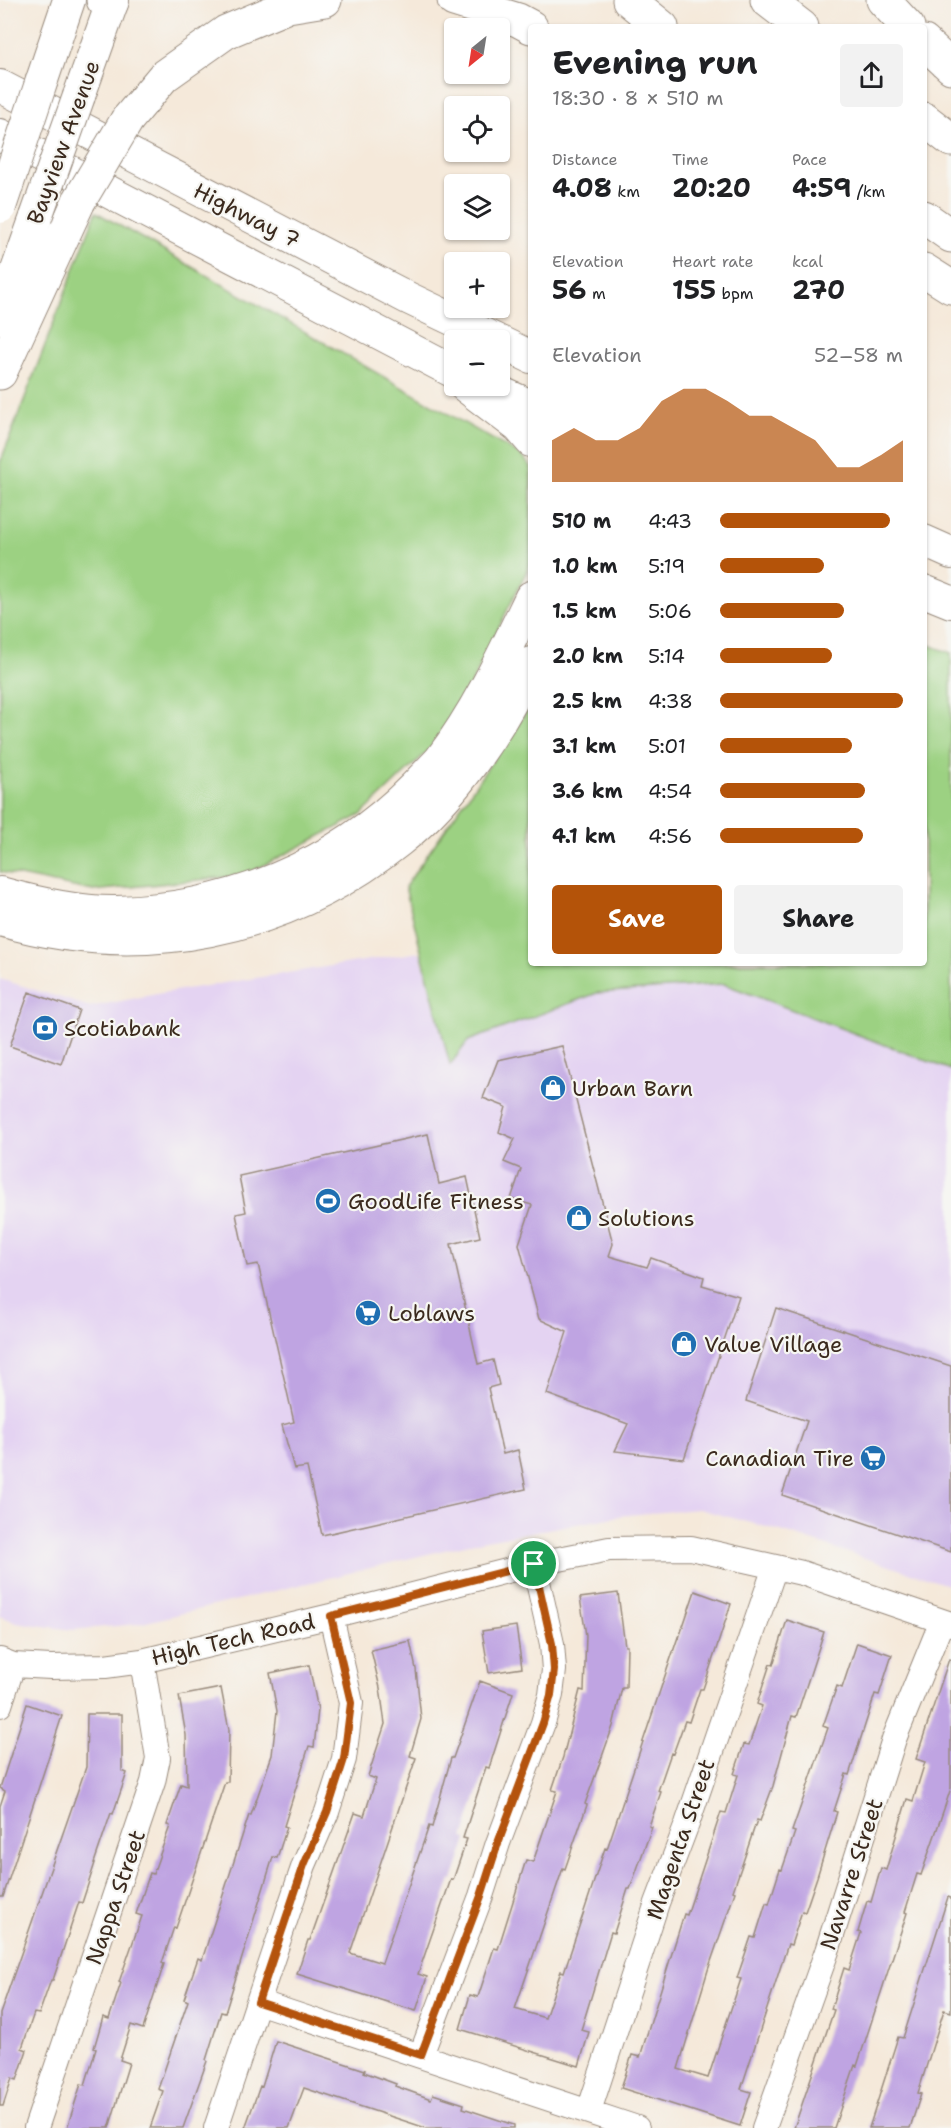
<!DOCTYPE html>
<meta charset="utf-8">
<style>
:root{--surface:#fff;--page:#f2f2f2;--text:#202124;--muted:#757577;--accent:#b45309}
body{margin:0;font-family:"Shantell Sans",sans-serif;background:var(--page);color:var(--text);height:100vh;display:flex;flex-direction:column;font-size:22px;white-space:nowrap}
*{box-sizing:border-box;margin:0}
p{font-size:20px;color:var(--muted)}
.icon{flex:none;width:33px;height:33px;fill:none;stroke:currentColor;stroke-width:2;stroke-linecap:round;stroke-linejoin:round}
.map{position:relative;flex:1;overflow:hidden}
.drawer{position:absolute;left:528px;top:24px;width:399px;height:942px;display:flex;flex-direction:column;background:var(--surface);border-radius:6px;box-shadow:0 2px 4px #0004}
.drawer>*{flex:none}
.needle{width:39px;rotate:210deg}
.fabs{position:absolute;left:444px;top:18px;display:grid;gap:12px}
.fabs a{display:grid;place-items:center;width:66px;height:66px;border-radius:6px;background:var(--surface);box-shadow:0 2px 4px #0004;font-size:30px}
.pin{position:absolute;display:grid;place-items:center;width:51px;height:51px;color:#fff;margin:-26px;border:3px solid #fff;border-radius:50%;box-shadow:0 2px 6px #0007}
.round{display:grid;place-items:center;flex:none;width:63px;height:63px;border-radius:6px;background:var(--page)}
.summary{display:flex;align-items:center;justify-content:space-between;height:102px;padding:0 24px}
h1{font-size:33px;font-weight:700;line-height:45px}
.figures{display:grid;grid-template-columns:repeat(3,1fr);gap:9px;height:102px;padding:6px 24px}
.figures div{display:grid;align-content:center}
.figures b{font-size:26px;font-weight:700}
.figures small{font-size:16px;font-weight:400}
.figures p{font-size:16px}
.chart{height:168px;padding:12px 24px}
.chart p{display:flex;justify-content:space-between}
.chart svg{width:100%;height:108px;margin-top:6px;fill:var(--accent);opacity:.7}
.cta{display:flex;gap:12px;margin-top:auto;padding:12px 24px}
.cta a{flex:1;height:69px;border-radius:6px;background:var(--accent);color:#fff;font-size:24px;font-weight:700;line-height:69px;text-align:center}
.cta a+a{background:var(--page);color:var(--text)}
ul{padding:0 24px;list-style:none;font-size:20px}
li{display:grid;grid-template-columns:96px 72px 1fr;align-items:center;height:45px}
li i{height:15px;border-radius:8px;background:var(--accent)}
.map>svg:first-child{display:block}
.built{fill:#e4d3f2}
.green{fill:#9cd182;stroke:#6c7e50;stroke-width:1.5}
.building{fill:#bfa4e2}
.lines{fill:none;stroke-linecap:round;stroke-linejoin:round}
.minor-casing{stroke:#988a7c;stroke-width:26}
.major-casing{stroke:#988a7c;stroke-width:34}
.highway-casing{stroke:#988a7c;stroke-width:35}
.minor{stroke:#fff;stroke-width:24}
.major{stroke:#fff;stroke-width:32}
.highway{stroke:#fff;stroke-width:33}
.major-bridge-casing{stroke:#988a7c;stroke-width:34;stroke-linecap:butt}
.highway-bridge-casing{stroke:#988a7c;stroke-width:35;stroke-linecap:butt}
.major-bridge{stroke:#fff;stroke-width:32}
.highway-bridge{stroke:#fff;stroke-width:33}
.route-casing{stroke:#fff;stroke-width:12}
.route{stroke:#b45309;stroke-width:8}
.labels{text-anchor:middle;stroke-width:4.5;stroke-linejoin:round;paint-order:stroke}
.street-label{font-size:22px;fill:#3b2a1e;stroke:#f6f6f2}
.poi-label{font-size:22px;fill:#3b2a1e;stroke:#f6f6f2;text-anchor:start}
</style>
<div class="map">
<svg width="951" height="2128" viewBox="0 0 951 2128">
<rect width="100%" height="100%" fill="#f6f6f2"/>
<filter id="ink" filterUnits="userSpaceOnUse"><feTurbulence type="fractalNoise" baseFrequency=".0167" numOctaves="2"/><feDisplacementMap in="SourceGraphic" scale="12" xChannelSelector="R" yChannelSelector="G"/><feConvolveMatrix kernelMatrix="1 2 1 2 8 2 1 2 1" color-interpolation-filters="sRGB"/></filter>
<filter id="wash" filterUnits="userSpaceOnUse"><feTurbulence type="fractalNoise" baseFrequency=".008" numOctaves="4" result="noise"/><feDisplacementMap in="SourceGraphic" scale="24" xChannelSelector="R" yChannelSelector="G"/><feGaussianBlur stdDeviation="1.35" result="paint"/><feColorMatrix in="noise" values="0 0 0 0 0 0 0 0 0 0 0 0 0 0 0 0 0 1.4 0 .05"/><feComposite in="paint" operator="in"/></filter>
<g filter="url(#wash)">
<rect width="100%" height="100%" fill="#f5e9da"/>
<path class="built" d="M 420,952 L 450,1065 L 467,1041 L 597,993 L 725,984 L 951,1070 L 951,1586 L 781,1531 L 699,1509 L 627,1515 L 486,1540 L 138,1624 L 72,1630 L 16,1622 L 0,1616 L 0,979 L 90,1007 L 162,993 Z"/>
<path class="green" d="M 96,212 L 522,456 L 531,467 L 531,562 L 447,733 L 361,815 L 245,875 L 93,891 L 0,872 L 0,463 Z
M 924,643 L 951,653 L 951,1070 L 724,984 L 597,993 L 468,1041 L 450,1065 L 405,887 L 531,705 L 531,963 L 924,963 Z"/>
<g id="blocks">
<path class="building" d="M 29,992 L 79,1010 L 61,1064 L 10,1046 Z
M 562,1046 L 613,1244 L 609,1256 L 647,1267 L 651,1258 L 704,1277 L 702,1285 L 739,1296 L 684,1459 L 615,1451 L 628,1424 L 547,1394 L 567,1332 L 539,1319 L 519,1244 L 532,1205 L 511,1199 L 521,1169 L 504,1162 L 515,1139 L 499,1132 L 506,1107 L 483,1098 L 498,1060 Z
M 428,1134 L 439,1184 L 467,1177 L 480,1237 L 451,1244 L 478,1364 L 493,1360 L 499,1385 L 488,1388 L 503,1454 L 518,1450 L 526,1489 L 322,1535 L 307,1467 L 294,1469 L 282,1425 L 294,1422 L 258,1264 L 247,1266 L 236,1214 L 246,1212 L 239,1176 Z
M 776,1308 L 951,1366 L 951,1552 L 782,1495 L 807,1421 L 746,1401 Z
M 695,1591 L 731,1604 L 703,1689 L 700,1689 L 689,1722 L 685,1721 L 673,1754 L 671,1753 L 658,1791 L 661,1792 L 649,1826 L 652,1827 L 630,1889 L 628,1889 L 614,1933 L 611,1932 L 581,2030 L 589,2032 L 579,2066 L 460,2029 L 470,1995 L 478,1997 L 494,1948 L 498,1949 L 526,1860 L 533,1862 L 557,1791 L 552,1790 L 563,1757 L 580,1690 L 584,1691 L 586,1635 L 580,1598 L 618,1593 L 625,1646 L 627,1646 L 626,1688 L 622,1688 L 613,1726 L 585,1804 L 587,1805 L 565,1869 L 563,1868 L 515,2009 L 545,2018 L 561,1971 L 564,1972 L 605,1848 L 607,1849 L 678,1637 L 679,1638 Z
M 787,1620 L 824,1632 L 796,1717 L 792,1716 L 773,1786 L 760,1821 L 757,1820 L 746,1853 L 733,1891 L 735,1892 L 708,1970 L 678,2069 L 708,2078 L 741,1979 L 737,1978 L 751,1937 L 755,1938 L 766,1903 L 769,1904 L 780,1869 L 782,1870 L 795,1832 L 792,1831 L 828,1728 L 823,1726 L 837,1686 L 842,1688 L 857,1643 L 892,1655 L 879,1695 L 875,1694 L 849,1775 L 846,1774 L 834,1811 L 837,1812 L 817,1877 L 805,1912 L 802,1911 L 791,1945 L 788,1944 L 741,2089 L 751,2092 L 740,2126 L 621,2088 L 632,2055 L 640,2057 L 684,1914 L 687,1915 L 721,1812 L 726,1813 L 738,1775 L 734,1774 L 744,1744 L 749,1745 L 762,1706 L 757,1704 L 770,1664 L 773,1665 Z
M 516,1626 L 522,1668 L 489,1673 L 482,1631 Z
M 410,1641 L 416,1669 L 421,1719 L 410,1756 L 416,1758 L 350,1953 L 382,1963 L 429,1826 L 432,1827 L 451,1758 L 453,1758 L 480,1681 L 513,1693 L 489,1768 L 486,1767 L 463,1838 L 467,1839 L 453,1880 L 451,1879 L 418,1974 L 427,1977 L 416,2011 L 297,1974 L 308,1940 L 310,1940 L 355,1813 L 364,1816 L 376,1779 L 368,1776 L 385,1724 L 380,1688 L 371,1650 Z
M 949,1659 L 951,1660 L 951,1788 L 945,1806 L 921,1875 L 917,1874 L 905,1912 L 907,1913 L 857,2066 L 855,2065 L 834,2128 L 794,2128 L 834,2010 L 831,2009 L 844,1968 L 849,1970 L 861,1933 L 858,1932 L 867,1901 L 871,1902 L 881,1868 L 886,1870 L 907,1799 L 913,1801 L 925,1762 L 916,1759 Z
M 309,1665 L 318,1710 L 314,1747 L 309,1746 L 284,1826 L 287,1827 L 277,1858 L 273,1857 L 225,2013 L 221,2012 L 206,2060 L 207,2061 L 183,2128 L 150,2128 L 163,2091 L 158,2089 L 188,2001 L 184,1999 L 198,1958 L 202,1960 L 249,1815 L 251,1815 L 272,1755 L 277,1711 L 270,1673 Z
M 221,1688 L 229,1730 L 228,1782 L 225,1782 L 176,1928 L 174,1927 L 162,1963 L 164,1964 L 143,2029 L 131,2025 L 120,2060 L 129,2063 L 109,2128 L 67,2128 L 81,2084 L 85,2085 L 96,2049 L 94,2048 L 103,2017 L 109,2019 L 121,1983 L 119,1982 L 142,1916 L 136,1914 L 150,1873 L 153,1874 L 170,1826 L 167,1825 L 181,1784 L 187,1786 L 186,1735 L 179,1696 Z
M 27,1704 L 62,1716 L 3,1897 L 0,1897 L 0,1806 L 5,1791 L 0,1788 Z
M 87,1714 L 122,1714 L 122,1771 L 127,1773 L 113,1814 L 111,1813 L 94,1863 L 95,1863 L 82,1903 L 79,1902 L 53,1980 L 51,1980 L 39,2014 L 34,2013 L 22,2048 L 27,2050 L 17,2080 L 12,2078 L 3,2106 L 0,2106 L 0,2014 L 86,1767 Z
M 948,1897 L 951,1898 L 951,2012 L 944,2010 L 918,2093 L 921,2094 L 910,2128 L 869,2128 L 898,2037 L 903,2038 Z
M 276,2041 L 365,2070 L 364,2072 L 396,2084 L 395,2086 L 431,2099 L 433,2094 L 464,2104 L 463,2108 L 514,2125 L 514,2128 L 426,2128 L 304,2088 L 289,2128 L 245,2128 L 260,2086 L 262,2087 Z"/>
</g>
</g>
<g filter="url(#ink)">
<use href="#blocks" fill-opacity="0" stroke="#988a7c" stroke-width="1.5"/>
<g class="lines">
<g class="minor-casing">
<path id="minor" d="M 0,1660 L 13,1665 L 51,1667 L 105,1666 L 142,1661 L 331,1616 L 534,1564 L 609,1549 L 691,1548 L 802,1573 L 951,1624
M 0,1705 L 13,1665
M 258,2002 L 637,2128
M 421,2055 L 481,1896 L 498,1843 L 543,1723 L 551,1695 L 554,1670 L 552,1644 L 534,1564
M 589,2111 L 657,1903 L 687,1824 L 775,1567
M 36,2128 L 153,1782 L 158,1758 L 142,1661
M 216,2128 L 288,1912 L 304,1865 L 327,1812 L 344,1759 L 351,1703 L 331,1616
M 764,2128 L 827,1951 L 894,1739 L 942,1621"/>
</g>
<g class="major-casing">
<path id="major" d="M 42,80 L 69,0
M 0,86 L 408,298 L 496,340
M 79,96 L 113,0
M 0,135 L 454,372
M 0,318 L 36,217
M 500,342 L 531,357
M 465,386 L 519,427 L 531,441
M 486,386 L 531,406
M 924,541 L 951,553
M 924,591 L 951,602
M 0,893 C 36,903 79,913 117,912 C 229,909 335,867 415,786 C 423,777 432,769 440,760 C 478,710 504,653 531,597
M 0,920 C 141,961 284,933 399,841 C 455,797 501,727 531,663"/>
</g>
<g class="highway-casing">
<path id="highway" d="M 103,0 L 112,2
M 454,0 L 518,20 L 531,27
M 629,0 L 662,27
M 767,0 L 802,27
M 883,0 L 908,27
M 924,42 L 951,67
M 924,119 L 951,140
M 127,120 L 164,76 L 226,32 L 288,6 L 325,0
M 924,217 L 951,236
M 924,270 L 951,287
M 0,373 L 79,201"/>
</g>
<use href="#minor" class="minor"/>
<use href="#major" class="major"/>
<use href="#highway" class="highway"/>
<g class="major-bridge-casing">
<path id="major-bridge" d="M 0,207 L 42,80
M 36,217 L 79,96"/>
</g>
<g class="highway-bridge-casing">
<path id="highway-bridge" d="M 79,201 L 127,120"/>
</g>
<use href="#major-bridge" class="major-bridge"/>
<use href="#highway-bridge" class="highway-bridge"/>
</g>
</g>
<g class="lines" filter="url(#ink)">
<g class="route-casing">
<path id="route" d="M 534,1564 L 552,1644 L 554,1670 L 551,1695 L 543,1723 L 498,1843 L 481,1896 L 421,2055 L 258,2002 L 304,1865 L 327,1812 L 344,1759 L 351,1703 L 331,1616 Z"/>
</g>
<use href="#route" class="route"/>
</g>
<defs>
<g id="bank-disc" transform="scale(1.35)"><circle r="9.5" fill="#1f6fb2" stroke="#f6f6f2"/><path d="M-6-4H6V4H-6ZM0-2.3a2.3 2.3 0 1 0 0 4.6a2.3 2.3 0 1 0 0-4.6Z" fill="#fff"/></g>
<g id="shop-disc" transform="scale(1.35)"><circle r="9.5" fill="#1f6fb2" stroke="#f6f6f2"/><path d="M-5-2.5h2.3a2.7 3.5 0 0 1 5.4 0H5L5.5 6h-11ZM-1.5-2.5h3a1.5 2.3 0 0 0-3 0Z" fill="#fff"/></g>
<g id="stadium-disc" transform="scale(1.35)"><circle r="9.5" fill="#1f6fb2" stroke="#f6f6f2"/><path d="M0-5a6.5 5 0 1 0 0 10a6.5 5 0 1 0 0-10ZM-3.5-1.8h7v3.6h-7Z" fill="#fff"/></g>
<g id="supermarket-disc" transform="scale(1.35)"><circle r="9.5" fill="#1f6fb2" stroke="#f6f6f2"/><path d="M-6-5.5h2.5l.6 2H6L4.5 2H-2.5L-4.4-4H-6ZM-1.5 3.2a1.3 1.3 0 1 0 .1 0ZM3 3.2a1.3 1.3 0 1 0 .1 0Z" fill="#fff"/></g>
</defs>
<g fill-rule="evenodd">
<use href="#bank-disc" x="45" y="1028"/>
<use href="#shop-disc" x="553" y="1088"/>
<use href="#stadium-disc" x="328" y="1201"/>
<use href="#shop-disc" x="579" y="1218"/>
<use href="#supermarket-disc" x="368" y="1313"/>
<use href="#shop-disc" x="684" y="1344"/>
<use href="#supermarket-disc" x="873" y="1458"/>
</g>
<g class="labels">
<g class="street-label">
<text transform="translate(63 142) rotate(-70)" y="8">Bayview Avenue</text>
<text transform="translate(247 215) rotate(27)" y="8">Highway 7</text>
<text transform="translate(233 1639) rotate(-13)" y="8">High Tech Road</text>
<text transform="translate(680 1839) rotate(-71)" y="8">Magenta Street</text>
<text transform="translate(851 1874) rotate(-72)" y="8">Navarre Street</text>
<text transform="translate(115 1897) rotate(-71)" y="8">Nappa Street</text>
</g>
<g class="poi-label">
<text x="64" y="1036">Scotiabank</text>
<text x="572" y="1096">Urban Barn</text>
<text x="348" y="1209">GoodLife Fitness</text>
<text x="598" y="1226">Solutions</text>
<text x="388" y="1321">Loblaws</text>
<text x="704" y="1352">Value Village</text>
<text x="854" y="1466" text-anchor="end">Canadian Tire</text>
</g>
</g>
</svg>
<div class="fabs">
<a><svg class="needle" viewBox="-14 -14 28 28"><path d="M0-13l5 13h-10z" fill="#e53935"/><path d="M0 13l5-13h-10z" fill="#757577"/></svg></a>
<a><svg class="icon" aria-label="locate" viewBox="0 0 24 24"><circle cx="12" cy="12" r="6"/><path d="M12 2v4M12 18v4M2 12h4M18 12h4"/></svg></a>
<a><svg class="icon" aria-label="layers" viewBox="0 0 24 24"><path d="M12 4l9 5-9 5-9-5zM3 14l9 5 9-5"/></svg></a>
<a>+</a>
<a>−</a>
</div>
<div class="pin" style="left:534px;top:1564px;background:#1e9e55"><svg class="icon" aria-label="arrive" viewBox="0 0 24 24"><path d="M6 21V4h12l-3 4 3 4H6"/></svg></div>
<section class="drawer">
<div class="summary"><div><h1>Evening run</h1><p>18:30 · 8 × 510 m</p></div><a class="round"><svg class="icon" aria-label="share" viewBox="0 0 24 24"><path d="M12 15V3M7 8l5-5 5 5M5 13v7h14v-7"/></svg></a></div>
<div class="figures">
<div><p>Distance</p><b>4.08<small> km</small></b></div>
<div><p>Time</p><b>20:20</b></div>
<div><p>Pace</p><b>4:59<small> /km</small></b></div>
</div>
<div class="figures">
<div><p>Elevation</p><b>56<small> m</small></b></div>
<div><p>Heart rate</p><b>155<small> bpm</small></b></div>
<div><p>kcal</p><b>270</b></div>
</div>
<div class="chart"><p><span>Elevation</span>52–58 m</p>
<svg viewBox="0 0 160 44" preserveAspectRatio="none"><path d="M0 44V27L10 22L20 27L30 27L40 22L50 11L60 6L70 6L80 11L90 17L100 17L110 22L120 27L130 38L140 38L150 33L160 27V44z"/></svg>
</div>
<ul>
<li><b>510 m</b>4:43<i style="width:93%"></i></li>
<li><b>1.0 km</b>5:19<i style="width:57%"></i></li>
<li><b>1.5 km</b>5:06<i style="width:68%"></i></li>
<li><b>2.0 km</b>5:14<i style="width:61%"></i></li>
<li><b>2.5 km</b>4:38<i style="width:100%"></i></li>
<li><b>3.1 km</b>5:01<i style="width:72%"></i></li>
<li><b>3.6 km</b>4:54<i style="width:79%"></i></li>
<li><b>4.1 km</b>4:56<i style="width:78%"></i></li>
</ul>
<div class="cta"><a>Save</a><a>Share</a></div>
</section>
</div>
